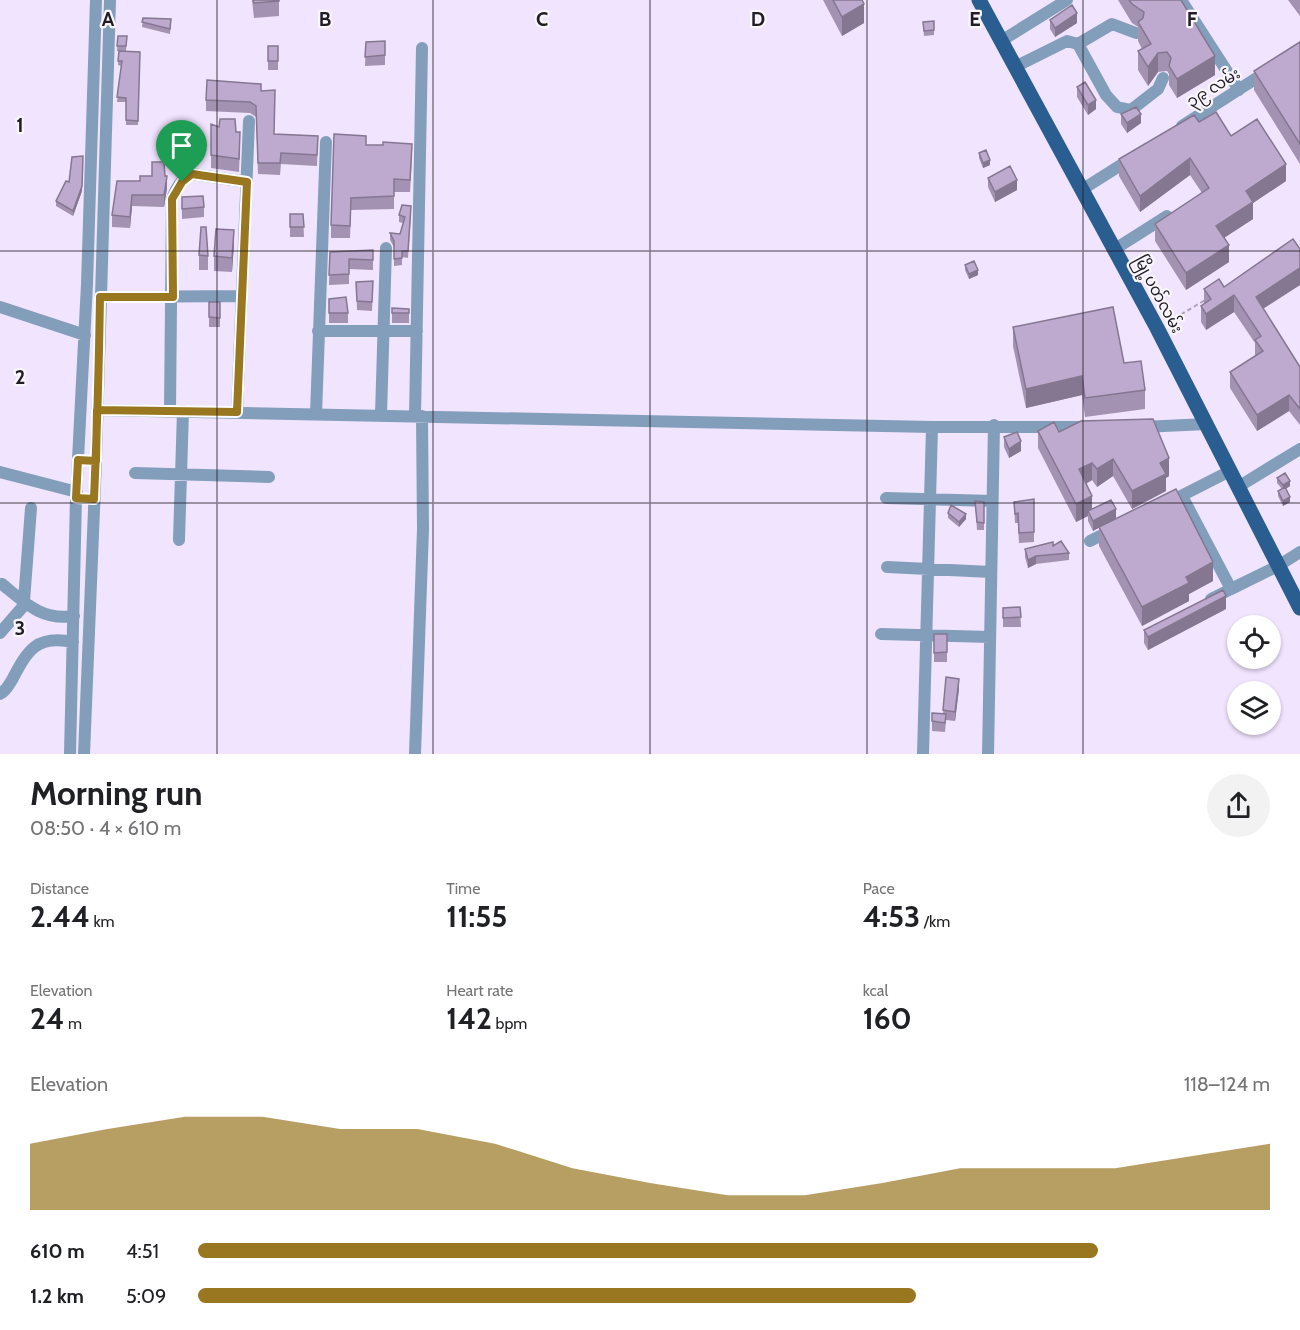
<!DOCTYPE html>
<meta charset="utf-8">
<style>
:root{--surface:#fff;--page:#f2f2f2;--text:#202124;--muted:#757577;--accent:#997620}
body{margin:0;font-family:Cabin,"Noto Sans Myanmar",sans-serif;background:var(--page);color:var(--text);height:100vh;display:flex;flex-direction:column;font-size:22px;white-space:nowrap}
*{box-sizing:border-box;margin:0}
p{font-size:20px;color:var(--muted)}
.icon{flex:none;width:33px;height:33px;fill:none;stroke:currentColor;stroke-width:2;stroke-linecap:round;stroke-linejoin:round}
.map{position:relative;height:754px;overflow:hidden}
.details{display:flex;flex-direction:column;background:var(--surface);flex:1}
.details>*{flex:none}
.buttons{position:absolute;left:1227px;top:615px;display:grid;gap:12px}
.buttons a{display:grid;place-items:center;width:54px;height:54px;border-radius:50%;background:var(--surface);box-shadow:0 2px 4px #0004;font-size:30px}
.pin{position:absolute;display:grid;place-items:center;width:51px;height:51px;color:#fff;margin:-62px -26px;border-radius:50% 50% 50% 0;rotate:-45deg;box-shadow:0 0 6px #0007}
.pin .icon{rotate:45deg}
.round{display:grid;place-items:center;flex:none;width:63px;height:63px;border-radius:32px;background:var(--page)}
.head{display:flex;align-items:center;justify-content:space-between;height:102px;padding:0 30px}
h1{font-size:33px;font-weight:700;line-height:45px}
.stats{display:grid;grid-template-columns:repeat(3,1fr);gap:9px;height:102px;padding:6px 30px}
.stats div{display:grid;align-content:center}
.stats b{font-size:30px;font-weight:700}
.stats small{font-size:16px;font-weight:400}
.stats p{font-size:16px}
.chart{height:168px;padding:12px 30px}
.chart p{display:flex;justify-content:space-between}
.chart svg{width:100%;height:108px;margin-top:6px;fill:var(--accent);opacity:.7}
ul{padding:0 30px;list-style:none;font-size:20px}
li{display:grid;grid-template-columns:96px 72px 1fr;align-items:center;height:45px}
li i{height:15px;border-radius:8px;background:var(--accent)}
.map>svg:first-child{display:block}
.lines{fill:none;stroke-linecap:round;stroke-linejoin:round}
.path{stroke:#ada2b7;stroke-width:2;stroke-dasharray:4.5 3;stroke-linecap:butt}
.minor{stroke:#839ebb;stroke-width:12}
.major{stroke:#2a5d90;stroke-width:15}
.wall{fill:#a392b2}
.shaded-wall{fill:#857791}
.building{fill:#beaacf;stroke:#857791;stroke-width:1.5}
.route-casing{stroke:#fff;stroke-width:12}
.route{stroke:#997620;stroke-width:8}
.grid{fill:none;stroke:#221c27;stroke-width:1.5;stroke-opacity:0.55}
.labels{text-anchor:middle;stroke-width:4.5;stroke-linejoin:round;paint-order:stroke}
.street-label{font-size:16px;fill:#221c27;stroke:#f9f6fc}
.grid-label{font-size:20px;text-anchor:middle;font-weight:bold;fill:#221c27;stroke:#f9f6fc;stroke-width:4.5;stroke-linejoin:round;paint-order:stroke}
</style>
<div class="map">
<svg width="1300" height="754" viewBox="0 0 1300 754">
<rect width="100%" height="100%" fill="#f1e4fe"/>
<g class="lines">
<path class="path" d="M 1168,322 L 1207,299"/>
<path class="minor" d="M 1181,0 L 1239,90
M 1001,41 L 1067,0
M 1078,44 L 1112,24 L 1136,33
M 1015,67 L 1067,41 L 1078,44 L 1106,95 L 1117,107 L 1131,110 L 1158,89 L 1163,78
M 1182,126 L 1266,72
M 1083,189 L 1132,158
M 1115,249 L 1167,216
M 100,297 L 242,296
M 0,307 L 85,335
M 318,331 L 417,331
M 97,410 L 932,427 L 1086,427
M 170,410 L 172,199 C 176,188 181,179 192,174 L 247,182
M 237,412 L 249,121
M 316,414 L 326,142
M 381,415 L 386,248
M 415,416 L 422,48
M 1142,427 L 1207,424
M 0,472 L 77,492
M 135,473 L 269,477
M 1238,487 L 1300,449
M 1182,496 L 1231,589 L 1211,599
M 886,498 L 992,501
M 1175,499 L 1230,471
M 179,540 L 183,411
M 1090,541 L 1114,529
M 887,567 L 991,572
M 2,584 C 25,603 42,621 74,616
M 1231,589 L 1278,566 L 1300,552
M 24,601 L 31,508
M 0,633 L 26,603
M 881,634 L 990,637
M 0,694 C 6,691 8,686 12,680 C 28,649 37,635 73,642
M 70,754 L 76,498 L 87,284 L 96,0
M 84,754 L 96,461 L 110,0
M 415,754 L 423,529 L 422,416
M 923,754 L 932,427
M 988,754 L 994,425"/>
<path class="major" d="M 979,0 L 1157,328 L 1300,608"/>
</g>
<path class="wall" d="M 252,0 L 279,0 L 279,16 L 254,18 Z
M 823,0 L 862,0 L 864,23 L 842,36 Z
M 1118,0 L 1181,0 L 1215,75 L 1177,98 L 1169,85 L 1169,74 L 1167,71 L 1158,72 L 1148,86 L 1138,70 L 1138,51 L 1142,49 L 1138,41 L 1138,27 L 1132,23 Z
M 1288,0 L 1300,0 L 1300,16 Z
M 143,18 L 171,19 L 170,34 L 142,27 Z
M 1050,20 L 1077,23 L 1055,37 L 1050,29 Z
M 934,21 L 934,35 L 924,36 L 923,22 Z
M 118,36 L 127,36 L 126,51 L 140,52 L 138,125 L 126,125 L 126,102 L 117,102 L 121,66 L 118,65 L 119,51 L 117,51 Z
M 385,41 L 385,65 L 365,66 L 366,42 Z
M 1300,42 L 1300,164 L 1254,90 L 1254,71 Z
M 268,46 L 278,46 L 278,70 L 268,70 Z
M 1077,87 L 1096,109 L 1088,115 L 1077,97 Z
M 261,91 L 274,134 L 318,136 L 317,166 L 281,164 L 280,175 L 258,174 L 256,117 L 250,113 L 206,111 L 206,100 Z
M 1121,114 L 1141,123 L 1127,133 L 1121,124 Z
M 1199,122 L 1231,136 L 1286,181 L 1253,203 L 1253,219 L 1224,238 L 1229,262 L 1186,290 L 1155,241 L 1155,224 L 1202,193 L 1190,175 L 1140,212 L 1119,176 L 1119,159 Z
M 211,124 L 236,132 L 240,145 L 239,172 L 211,168 Z
M 366,145 L 412,157 L 410,192 L 394,192 L 394,209 L 351,210 L 350,238 L 331,238 L 331,225 Z
M 979,153 L 990,165 L 983,168 L 979,158 Z
M 165,176 L 167,188 L 164,207 L 132,206 L 130,228 L 112,227 L 112,215 L 140,181 Z
M 988,178 L 1017,190 L 995,202 L 988,187 Z
M 82,191 L 73,216 L 56,206 L 56,201 Z
M 182,197 L 204,207 L 204,217 L 182,219 Z
M 411,213 L 408,258 L 402,257 L 402,265 L 394,266 L 394,247 L 390,240 L 390,233 L 400,234 L 403,223 L 399,222 L 399,215 Z
M 290,214 L 303,214 L 304,237 L 290,237 Z
M 234,244 L 232,272 L 214,271 L 214,256 Z
M 1300,249 L 1300,285 L 1263,309 L 1300,367 L 1300,425 L 1289,411 L 1257,431 L 1230,388 L 1230,372 L 1255,356 L 1255,343 L 1234,312 L 1206,330 L 1201,322 L 1201,306 L 1204,304 L 1204,289 L 1224,287 Z
M 373,250 L 373,270 L 349,269 L 349,284 L 329,285 L 330,252 Z
M 199,255 L 208,256 L 208,270 L 199,270 Z
M 965,265 L 978,275 L 969,279 L 965,270 Z
M 373,281 L 372,311 L 357,310 L 356,282 Z
M 329,299 L 348,313 L 348,323 L 329,323 Z
M 209,302 L 220,302 L 220,327 L 209,327 Z
M 392,308 L 409,309 L 409,323 L 392,323 Z
M 1013,327 L 1124,363 L 1145,390 L 1145,409 L 1085,417 L 1082,395 L 1026,408 L 1013,346 Z
M 1038,431 L 1059,432 L 1169,476 L 1166,478 L 1166,491 L 1132,509 L 1113,476 L 1097,487 L 1092,480 L 1086,484 L 1092,509 L 1116,519 L 1213,581 L 1189,594 L 1189,601 L 1142,626 L 1099,546 L 1099,527 L 1093,531 L 1088,521 L 1088,516 L 1076,522 L 1038,448 Z
M 1004,437 L 1021,451 L 1009,458 L 1004,447 Z
M 1277,478 L 1290,486 L 1286,489 L 1290,502 L 1283,506 L 1278,496 L 1278,491 L 1282,489 L 1277,483 Z
M 1034,499 L 1034,542 L 1019,543 L 1018,523 L 1015,523 L 1014,502 Z
M 975,501 L 984,502 L 984,530 L 977,530 Z
M 948,513 L 966,519 L 959,527 L 948,518 Z
M 1053,546 L 1069,553 L 1069,560 L 1036,564 L 1028,568 L 1025,557 L 1025,549 Z
M 1020,607 L 1021,627 L 1003,627 L 1003,608 Z
M 1226,609 L 1148,650 L 1144,643 L 1144,630 Z
M 934,634 L 947,634 L 947,662 L 934,662 Z
M 946,677 L 959,689 L 955,721 L 946,720 L 945,732 L 932,731 L 932,713 L 943,714 Z"/>
<path class="shaded-wall" d="M 864,4 L 864,23 L 842,36 L 842,17 Z
M 1077,13 L 1077,23 L 1055,37 L 1055,28 Z
M 1158,53 L 1158,72 L 1148,86 L 1148,67 Z
M 1215,56 L 1215,75 L 1177,98 L 1177,79 Z
M 1096,100 L 1096,109 L 1088,115 L 1088,105 Z
M 1141,114 L 1141,123 L 1127,133 L 1127,123 Z
M 1190,158 L 1190,175 L 1140,212 L 1140,196 Z
M 990,160 L 990,165 L 983,168 L 983,163 Z
M 83,161 L 82,191 L 73,216 L 73,211 Z
M 1286,164 L 1286,181 L 1253,203 L 1253,219 L 1216,243 L 1216,226 L 1246,191 Z
M 167,176 L 167,188 L 164,207 L 164,195 Z
M 1017,180 L 1017,190 L 995,202 L 995,192 Z
M 132,195 L 132,206 L 130,228 L 130,217 Z
M 234,230 L 234,244 L 232,272 L 232,258 Z
M 1229,245 L 1229,262 L 1186,290 L 1186,273 Z
M 1300,268 L 1300,285 L 1256,313 L 1256,297 Z
M 978,270 L 978,275 L 969,279 L 969,274 Z
M 1234,295 L 1234,312 L 1206,330 L 1206,314 Z
M 1082,376 L 1082,395 L 1026,408 L 1026,389 Z
M 1289,395 L 1289,411 L 1257,431 L 1257,415 Z
M 1021,441 L 1021,451 L 1009,458 L 1009,449 Z
M 1169,458 L 1169,476 L 1166,478 L 1166,491 L 1132,509 L 1132,491 L 1160,463 Z
M 1113,459 L 1113,476 L 1097,487 L 1097,469 Z
M 1092,463 L 1092,480 L 1079,487 L 1079,469 Z
M 1290,481 L 1290,486 L 1283,490 L 1283,485 Z
M 1092,496 L 1092,513 L 1088,511 L 1088,516 L 1076,522 L 1076,504 Z
M 1290,497 L 1290,502 L 1283,506 L 1283,501 Z
M 1116,509 L 1116,519 L 1093,531 L 1093,521 Z
M 966,514 L 966,519 L 959,527 L 959,522 Z
M 1036,556 L 1036,564 L 1028,568 L 1028,560 Z
M 1213,562 L 1213,581 L 1189,594 L 1189,601 L 1142,626 L 1142,607 L 1186,577 Z
M 1226,596 L 1226,609 L 1148,650 L 1148,637 Z
M 959,679 L 959,689 L 955,721 L 955,712 Z"/>
<path class="building" d="M 253,0 L 279,0 L 279,1 L 254,3 Z
M 833,0 L 862,0 L 864,4 L 842,17 Z
M 1129,0 L 1181,0 L 1215,56 L 1177,79 L 1169,66 L 1171,58 L 1167,52 L 1158,53 L 1148,67 L 1138,51 L 1151,44 L 1138,22 L 1143,18 L 1144,12 L 1132,4 Z
M 1072,5 L 1077,13 L 1055,28 L 1050,20 Z
M 143,18 L 171,19 L 170,29 L 142,22 Z
M 934,21 L 934,30 L 924,31 L 923,22 Z
M 118,36 L 127,36 L 126,46 L 117,46 Z
M 385,41 L 385,55 L 365,57 L 366,42 Z
M 1300,42 L 1300,144 L 1254,71 Z
M 268,46 L 278,46 L 278,61 L 268,61 Z
M 119,51 L 140,52 L 138,121 L 126,120 L 126,98 L 117,97 L 122,61 L 118,61 Z
M 207,80 L 261,84 L 261,91 L 275,90 L 274,134 L 318,136 L 317,155 L 281,153 L 280,163 L 258,163 L 256,106 L 250,102 L 206,100 Z
M 1085,82 L 1096,100 L 1088,105 L 1077,87 Z
M 1136,107 L 1141,114 L 1127,123 L 1121,114 Z
M 1216,112 L 1231,136 L 1257,119 L 1286,164 L 1246,191 L 1253,202 L 1216,226 L 1229,245 L 1186,273 L 1155,224 L 1209,188 L 1190,158 L 1140,196 L 1119,159 L 1194,115 L 1199,122 Z
M 220,119 L 235,119 L 236,132 L 240,132 L 239,159 L 211,155 L 211,124 L 219,127 Z
M 334,134 L 366,136 L 366,145 L 383,145 L 383,142 L 412,144 L 410,180 L 394,179 L 394,196 L 351,198 L 350,226 L 331,225 Z
M 986,150 L 990,160 L 983,163 L 979,153 Z
M 83,156 L 82,186 L 73,211 L 56,201 L 66,181 L 69,182 L 72,157 Z
M 152,162 L 164,162 L 165,176 L 167,176 L 164,195 L 132,195 L 130,217 L 112,215 L 117,181 L 140,181 L 140,176 L 152,176 Z
M 1010,166 L 1017,180 L 995,192 L 988,178 Z
M 203,196 L 204,207 L 182,209 L 182,197 Z
M 402,205 L 411,206 L 408,251 L 402,251 L 402,258 L 394,259 L 394,241 L 390,233 L 400,234 L 405,217 L 399,215 Z
M 290,214 L 303,214 L 304,227 L 290,227 Z
M 201,227 L 206,227 L 208,256 L 199,255 Z
M 216,229 L 234,230 L 232,258 L 214,256 Z
M 1293,239 L 1300,249 L 1300,268 L 1256,297 L 1300,367 L 1300,409 L 1289,395 L 1257,415 L 1230,372 L 1263,351 L 1255,340 L 1261,336 L 1234,295 L 1206,314 L 1201,306 L 1211,299 L 1204,289 L 1219,279 L 1224,287 Z
M 373,250 L 373,260 L 349,259 L 349,274 L 329,275 L 330,252 Z
M 974,261 L 978,270 L 969,274 L 965,265 Z
M 373,281 L 372,302 L 357,301 L 356,282 Z
M 346,297 L 348,313 L 329,313 L 329,299 Z
M 209,302 L 220,302 L 220,318 L 209,317 Z
M 1113,307 L 1124,363 L 1141,361 L 1145,390 L 1085,398 L 1082,376 L 1026,389 L 1013,327 Z
M 392,308 L 409,309 L 409,313 L 392,313 Z
M 1153,419 L 1169,458 L 1160,463 L 1166,474 L 1132,491 L 1113,459 L 1097,469 L 1092,463 L 1079,469 L 1092,496 L 1076,504 L 1038,431 L 1054,422 L 1059,432 L 1081,421 Z
M 1017,432 L 1021,441 L 1009,449 L 1004,437 Z
M 1285,473 L 1290,481 L 1283,485 L 1277,478 Z
M 1285,487 L 1290,497 L 1283,501 L 1278,491 Z
M 1176,489 L 1213,562 L 1186,577 L 1189,583 L 1142,607 L 1099,527 Z
M 1034,499 L 1034,532 L 1019,533 L 1018,513 L 1015,514 L 1014,502 Z
M 1111,500 L 1116,509 L 1093,521 L 1088,511 Z
M 975,501 L 984,502 L 984,523 L 977,522 Z
M 951,505 L 966,514 L 959,522 L 948,513 Z
M 1061,541 L 1069,553 L 1036,556 L 1028,560 L 1025,549 L 1053,542 L 1053,546 Z
M 1223,590 L 1226,596 L 1148,637 L 1144,630 Z
M 1020,607 L 1021,617 L 1003,618 L 1003,608 Z
M 934,634 L 947,634 L 947,652 L 934,653 Z
M 946,677 L 959,679 L 955,712 L 943,710 Z
M 932,713 L 946,714 L 945,723 L 932,721 Z"/>
<g class="lines">
<g class="route-casing">
<path id="route" d="M 182,182 L 172,199 L 173,297 L 100,297 C 99,364 97,432 94,499 L 76,498 L 78,460 L 96,461 L 97,410 L 237,412 L 247,182 L 192,174 L 182,182"/>
</g>
<use href="#route" class="route"/>
</g>
<path class="grid" d="M 217,0 L 217,754M 433,0 L 433,754M 650,0 L 650,754M 867,0 L 867,754M 1083,0 L 1083,754M 0,251 L 1300,251M 0,503 L 1300,503"/>
<g class="labels">
<g class="street-label">
<text transform="translate(1213 87) rotate(-32)" y="6">၃၉ လမ်း</text>
<text transform="translate(1159 294) rotate(62)" y="6">မြို့ပတ်လမ်း</text>
</g>
</g>
<g class="grid-label">
<text x="108" y="26">A</text>
<text x="325" y="26">B</text>
<text x="542" y="26">C</text>
<text x="758" y="26">D</text>
<text x="975" y="26">E</text>
<text x="1192" y="26">F</text>
<text x="20" y="132">1</text>
<text x="20" y="384">2</text>
<text x="20" y="635">3</text>
</g>
</svg>
<div class="buttons">
<a><svg class="icon" aria-label="locate" viewBox="0 0 24 24"><circle cx="12" cy="12" r="6"/><path d="M12 2v4M12 18v4M2 12h4M18 12h4"/></svg></a>
<a><svg class="icon" aria-label="layers" viewBox="0 0 24 24"><path d="M12 4l9 5-9 5-9-5zM3 14l9 5 9-5"/></svg></a>
</div>
<div class="pin" style="left:182px;top:182px;background:#1e9e55"><svg class="icon" aria-label="arrive" viewBox="0 0 24 24"><path d="M6 21V4h12l-3 4 3 4H6"/></svg></div>
</div>
<section class="details">
<div class="head"><div><h1>Morning run</h1><p>08:50 · 4 × 610 m</p></div><a class="round"><svg class="icon" aria-label="share" viewBox="0 0 24 24"><path d="M12 15V3M7 8l5-5 5 5M5 13v7h14v-7"/></svg></a></div>
<div class="stats">
<div><p>Distance</p><b>2.44<small> km</small></b></div>
<div><p>Time</p><b>11:55</b></div>
<div><p>Pace</p><b>4:53<small> /km</small></b></div>
</div>
<div class="stats">
<div><p>Elevation</p><b>24<small> m</small></b></div>
<div><p>Heart rate</p><b>142<small> bpm</small></b></div>
<div><p>kcal</p><b>160</b></div>
</div>
<div class="chart"><p><span>Elevation</span>118–124 m</p>
<svg viewBox="0 0 160 44" preserveAspectRatio="none"><path d="M0 44V17L10 11L20 6L30 6L40 11L50 11L60 17L70 27L80 33L90 38L100 38L110 33L120 27L130 27L140 27L150 22L160 17V44z"/></svg>
</div>
<ul>
<li><b>610 m</b>4:51<i style="width:84%"></i></li>
<li><b>1.2 km</b>5:09<i style="width:67%"></i></li>
</ul>
</section>
